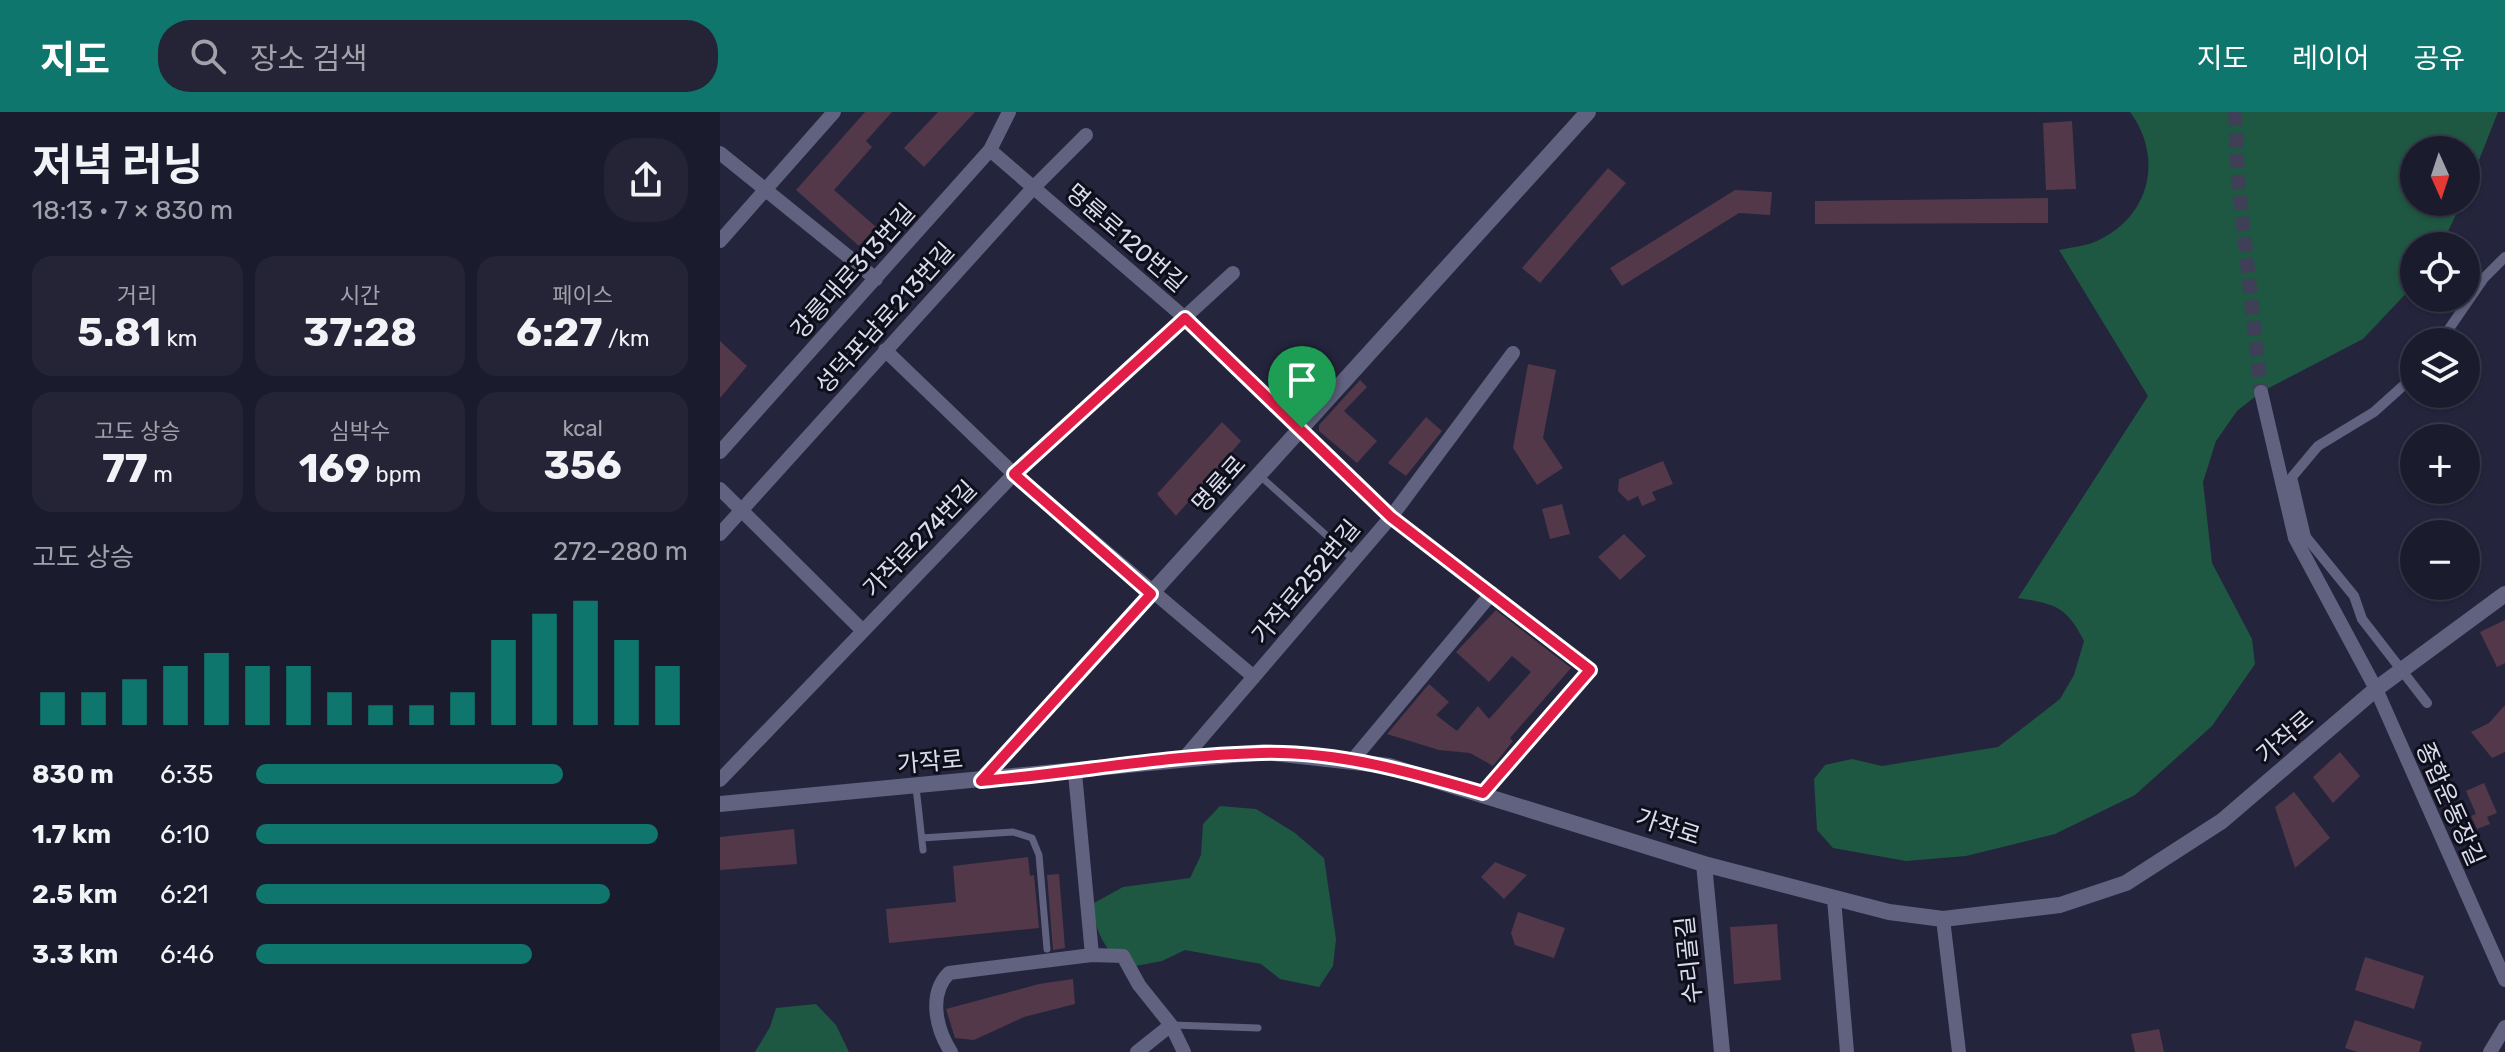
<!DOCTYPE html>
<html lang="ko">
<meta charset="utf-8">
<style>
:root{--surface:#1b1b2e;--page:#242436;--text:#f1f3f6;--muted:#a0a1aa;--line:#39394a;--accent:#0f766e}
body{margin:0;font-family:Rubik,"Noto Sans KR",sans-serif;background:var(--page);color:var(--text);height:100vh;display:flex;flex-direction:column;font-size:30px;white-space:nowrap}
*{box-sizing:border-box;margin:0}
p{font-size:26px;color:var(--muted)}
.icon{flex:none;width:44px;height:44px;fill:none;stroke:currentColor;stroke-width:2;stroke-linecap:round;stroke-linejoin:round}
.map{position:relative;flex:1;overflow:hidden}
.details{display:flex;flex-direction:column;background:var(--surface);width:720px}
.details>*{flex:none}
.needle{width:52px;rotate:177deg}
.tools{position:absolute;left:1680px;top:24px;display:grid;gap:16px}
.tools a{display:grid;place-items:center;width:80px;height:80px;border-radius:50%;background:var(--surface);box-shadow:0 2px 6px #0004,0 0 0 2px var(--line);font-size:40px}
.pin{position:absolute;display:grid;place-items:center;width:68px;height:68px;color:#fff;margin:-82px -34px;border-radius:50% 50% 50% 0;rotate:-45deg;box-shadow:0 0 8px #0007}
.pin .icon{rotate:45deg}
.round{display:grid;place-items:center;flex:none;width:84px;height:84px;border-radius:32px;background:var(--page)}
.headline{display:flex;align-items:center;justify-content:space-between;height:136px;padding:0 32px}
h1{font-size:44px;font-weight:700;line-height:60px}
.metrics{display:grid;grid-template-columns:repeat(3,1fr);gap:12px;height:136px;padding:8px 32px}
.metrics div{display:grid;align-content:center;border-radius:20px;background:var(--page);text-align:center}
.metrics b{font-size:40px;font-weight:700}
.metrics small{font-size:22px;font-weight:400}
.metrics p{font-size:22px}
.chart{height:224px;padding:16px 32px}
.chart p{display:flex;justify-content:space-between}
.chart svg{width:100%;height:144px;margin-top:8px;stroke:var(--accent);stroke-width:6}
ul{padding:0 32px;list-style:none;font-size:26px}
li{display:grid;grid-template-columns:128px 96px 1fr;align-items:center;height:60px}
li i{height:20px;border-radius:10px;background:var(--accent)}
header{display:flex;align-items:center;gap:48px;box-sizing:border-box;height:112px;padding:0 40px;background:var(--accent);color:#fff}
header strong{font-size:38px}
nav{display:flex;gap:44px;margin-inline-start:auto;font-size:28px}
.search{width:560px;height:72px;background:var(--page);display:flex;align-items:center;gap:20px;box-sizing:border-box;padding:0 28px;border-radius:32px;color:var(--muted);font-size:30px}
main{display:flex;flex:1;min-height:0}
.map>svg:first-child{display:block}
.forest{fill:#1e5842}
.building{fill:#533849}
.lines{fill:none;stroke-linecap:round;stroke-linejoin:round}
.minor-tunnel{stroke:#3f3f57;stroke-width:14;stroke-dasharray:14 7;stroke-linecap:butt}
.service{stroke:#60627f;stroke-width:7}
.pedestrian{stroke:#60627f;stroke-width:10}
.minor{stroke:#60627f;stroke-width:14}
.tertiary{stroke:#60627f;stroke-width:16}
.route-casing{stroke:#fff;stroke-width:16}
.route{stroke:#e11d48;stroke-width:10}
.labels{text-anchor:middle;stroke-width:6;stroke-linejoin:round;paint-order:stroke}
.street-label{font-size:24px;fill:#dadbec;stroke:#0e0f1a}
</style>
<header>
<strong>지도</strong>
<div class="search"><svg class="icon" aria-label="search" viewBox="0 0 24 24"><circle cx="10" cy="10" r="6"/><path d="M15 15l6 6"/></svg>장소 검색</div>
<nav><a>지도</a><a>레이어</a><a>공유</a></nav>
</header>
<main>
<section class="details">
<div class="headline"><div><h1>저녁 러닝</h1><p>18:13 · 7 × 830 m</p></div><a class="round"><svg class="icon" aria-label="share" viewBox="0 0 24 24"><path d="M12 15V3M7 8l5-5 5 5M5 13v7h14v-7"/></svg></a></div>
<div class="metrics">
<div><p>거리</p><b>5.81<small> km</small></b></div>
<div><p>시간</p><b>37:28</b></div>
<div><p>페이스</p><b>6:27<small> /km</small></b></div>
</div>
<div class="metrics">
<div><p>고도 상승</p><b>77<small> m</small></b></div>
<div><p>심박수</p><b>169<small> bpm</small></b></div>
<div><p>kcal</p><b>356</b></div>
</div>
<div class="chart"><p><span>고도 상승</span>272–280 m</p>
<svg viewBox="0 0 160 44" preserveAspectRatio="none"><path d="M5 44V34M15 44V34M25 44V30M35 44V26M45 44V22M55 44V26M65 44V26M75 44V34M85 44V38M95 44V38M105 44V34M115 44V18M125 44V10M135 44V6M145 44V18M155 44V26"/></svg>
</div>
<ul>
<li><b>830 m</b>6:35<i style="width:71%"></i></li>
<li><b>1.7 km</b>6:10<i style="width:93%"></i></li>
<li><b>2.5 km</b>6:21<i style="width:82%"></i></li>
<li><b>3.3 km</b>6:46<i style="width:64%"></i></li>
</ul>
</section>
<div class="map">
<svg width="1785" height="940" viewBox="0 0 1785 940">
<rect width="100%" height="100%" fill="#24243d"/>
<path class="forest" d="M 1410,0 L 1778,0 L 1746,81 L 1746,38 L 1694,38 L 1694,90 L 1742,90 L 1721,134 L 1694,134 L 1694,173 L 1643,227 L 1541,280 L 1517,299 L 1496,329 L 1483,370 L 1492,451 L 1532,527 L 1535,552 L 1492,614 L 1415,683 L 1335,722 L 1246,744 L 1186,749 L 1113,736 L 1097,718 L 1094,667 L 1105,653 L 1132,647 L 1162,654 L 1278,635 L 1340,587 L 1354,563 L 1364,529 C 1346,494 1335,492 1298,486 L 1428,284 L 1339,138 C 1352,135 1369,134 1381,127 C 1431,102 1443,44 1410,0 Z
M 500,694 L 536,697 L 575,721 L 604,746 L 616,827 L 613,854 L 599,875 L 560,867 L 541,852 L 465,838 L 442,849 L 405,856 C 385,836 373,819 374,791 L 403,775 L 470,766 L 481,743 L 483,712 Z
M 96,892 L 116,913 L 129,940 L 35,940 L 50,915 L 56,896 Z"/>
<path class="building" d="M 145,0 L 172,0 L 146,29 L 152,35 L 114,78 L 156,115 L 139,134 L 76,78 Z
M 218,0 L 255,0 L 204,55 L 184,36 Z
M 1352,9 L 1356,77 L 1326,78 L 1323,11 Z
M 888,56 L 906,71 L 820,171 L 802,156 Z
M 1015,78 L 1052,80 L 1050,103 L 1019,101 L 902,174 L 890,156 Z
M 1328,86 L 1328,111 L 1095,112 L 1095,89 Z
M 0,229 L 27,254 L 0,286 Z
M 808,252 L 836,258 L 823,326 L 843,356 L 817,373 L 793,336 Z
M 640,268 L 647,275 L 624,299 L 657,329 L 637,351 L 599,319 L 599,313 Z
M 706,305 L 722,319 L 686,364 L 668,351 Z
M 502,310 L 521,329 L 456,404 L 437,382 Z
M 943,349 L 953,372 L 932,380 L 936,388 L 922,394 L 918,384 L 908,389 L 898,379 L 899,367 Z
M 842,392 L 850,422 L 830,427 L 822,397 Z
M 904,422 L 926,444 L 900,468 L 878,445 Z
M 776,498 L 851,556 L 790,626 L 793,629 L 773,654 L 750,641 L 719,638 L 667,622 L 709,572 L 729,590 L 716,603 L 737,619 L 758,594 L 769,607 L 811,560 L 792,544 L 769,570 L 736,540 Z
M 1785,508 L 1785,551 L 1777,555 L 1760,520 Z
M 1785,593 L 1785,640 L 1772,646 L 1751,620 L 1769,611 Z
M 1620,640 L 1640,664 L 1613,691 L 1593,665 Z
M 1764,671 L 1777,701 L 1767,705 L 1770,712 L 1757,717 L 1751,704 L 1756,702 L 1746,679 Z
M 1574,680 L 1610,726 L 1575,756 L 1555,695 Z
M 74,717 L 77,752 L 0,758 L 0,725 Z
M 308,745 L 310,764 L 314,763 L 319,816 L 169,831 L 166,797 L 236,790 L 233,754 Z
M 775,750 L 807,763 L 784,787 L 761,765 Z
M 339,762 L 345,836 L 333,838 L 327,763 Z
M 798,800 L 845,816 L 834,846 L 795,833 L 791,821 Z
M 1057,812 L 1061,868 L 1014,872 L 1010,815 Z
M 1645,845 L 1704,864 L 1694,897 L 1635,878 Z
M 353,867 L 355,892 L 304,905 L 254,928 L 235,926 L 226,897 L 319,872 Z
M 1635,908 L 1702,930 L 1699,940 L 1637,940 L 1625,936 Z
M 1439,917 L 1444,940 L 1415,940 L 1411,922 Z"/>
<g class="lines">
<path class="minor-tunnel" d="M 1515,0 L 1518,66 L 1541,280"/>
<path class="service" d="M 539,363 L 634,448
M 196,675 L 203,738
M 202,726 L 293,720 L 312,726 L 319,743 L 327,837
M 453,913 L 538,916"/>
<path class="pedestrian" d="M 1720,230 L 1764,166 L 1785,145
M 1694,264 L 1654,300 L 1598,334 L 1572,365 L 1586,425 L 1634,484 L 1642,507 L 1707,591"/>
<path class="minor" d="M 270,38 L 465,206 L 671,405 L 870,558 L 763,681
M 0,41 L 156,167
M 0,129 L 114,0
M 165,238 L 294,362 L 534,565
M 1541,280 L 1575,426 L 1656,577 L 1785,868
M 0,340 L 270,38 L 289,0
M 0,377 L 142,518
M 0,422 L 314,75 L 366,23
M 465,645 L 671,405 L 793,241
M 631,650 L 772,481
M 0,668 L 294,362 L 513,161
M 1114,787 L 1127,940
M 1223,807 L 1239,940
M 372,843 L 403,844 L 419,873 L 451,913 L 464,940
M 231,940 C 216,917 208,882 229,861 L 372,843 L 355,661
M 417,940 L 451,913
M 1770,940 L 1785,915"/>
<path class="tertiary" d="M 261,669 L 868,0
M 0,692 L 544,640 L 669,654 L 984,752 L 1169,800 L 1223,807 L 1340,793 L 1406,771 L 1502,709 L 1656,577 L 1785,482
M 984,752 L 1002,940"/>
</g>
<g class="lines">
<g class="route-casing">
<path id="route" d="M 465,206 L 671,405 L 870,558 L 763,681 C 691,660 617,639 541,641 C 448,643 355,661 261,669 L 431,482 L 294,362 Z"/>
</g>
<use href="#route" class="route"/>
</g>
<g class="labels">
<g class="street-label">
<text transform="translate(406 126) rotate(41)" y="8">명륜로120번길</text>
<text transform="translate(133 159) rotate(-48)" y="8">강릉대로313번길</text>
<text transform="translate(165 206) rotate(-48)" y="8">성덕포남로213번길</text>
<text transform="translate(499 372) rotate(-48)" y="8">명륜로</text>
<text transform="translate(200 427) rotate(-46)" y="8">가작로274번길</text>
<text transform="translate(586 470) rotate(-50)" y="8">가작로252번길</text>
<text transform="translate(1565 625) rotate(-41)" y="8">가작로</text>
<text transform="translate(210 650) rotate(-5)" y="8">가작로</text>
<text transform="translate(1730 692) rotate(66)" y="8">종합운동장길</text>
<text transform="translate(948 715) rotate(18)" y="8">가작로</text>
<text transform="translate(969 848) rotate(-96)" y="8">수리골길</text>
</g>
</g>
</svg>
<div class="tools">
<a><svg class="needle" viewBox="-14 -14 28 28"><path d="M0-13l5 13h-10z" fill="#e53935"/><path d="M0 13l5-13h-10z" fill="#a0a1aa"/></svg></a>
<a><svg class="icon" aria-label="locate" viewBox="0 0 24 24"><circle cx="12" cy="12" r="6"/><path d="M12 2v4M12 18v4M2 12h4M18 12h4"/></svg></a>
<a><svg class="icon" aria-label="layers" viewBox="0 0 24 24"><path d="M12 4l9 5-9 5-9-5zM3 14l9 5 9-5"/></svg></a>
<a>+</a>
<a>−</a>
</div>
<div class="pin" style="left:582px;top:316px;background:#1e9e55"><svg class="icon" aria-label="arrive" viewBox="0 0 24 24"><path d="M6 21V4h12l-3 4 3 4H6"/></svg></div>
</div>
</main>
